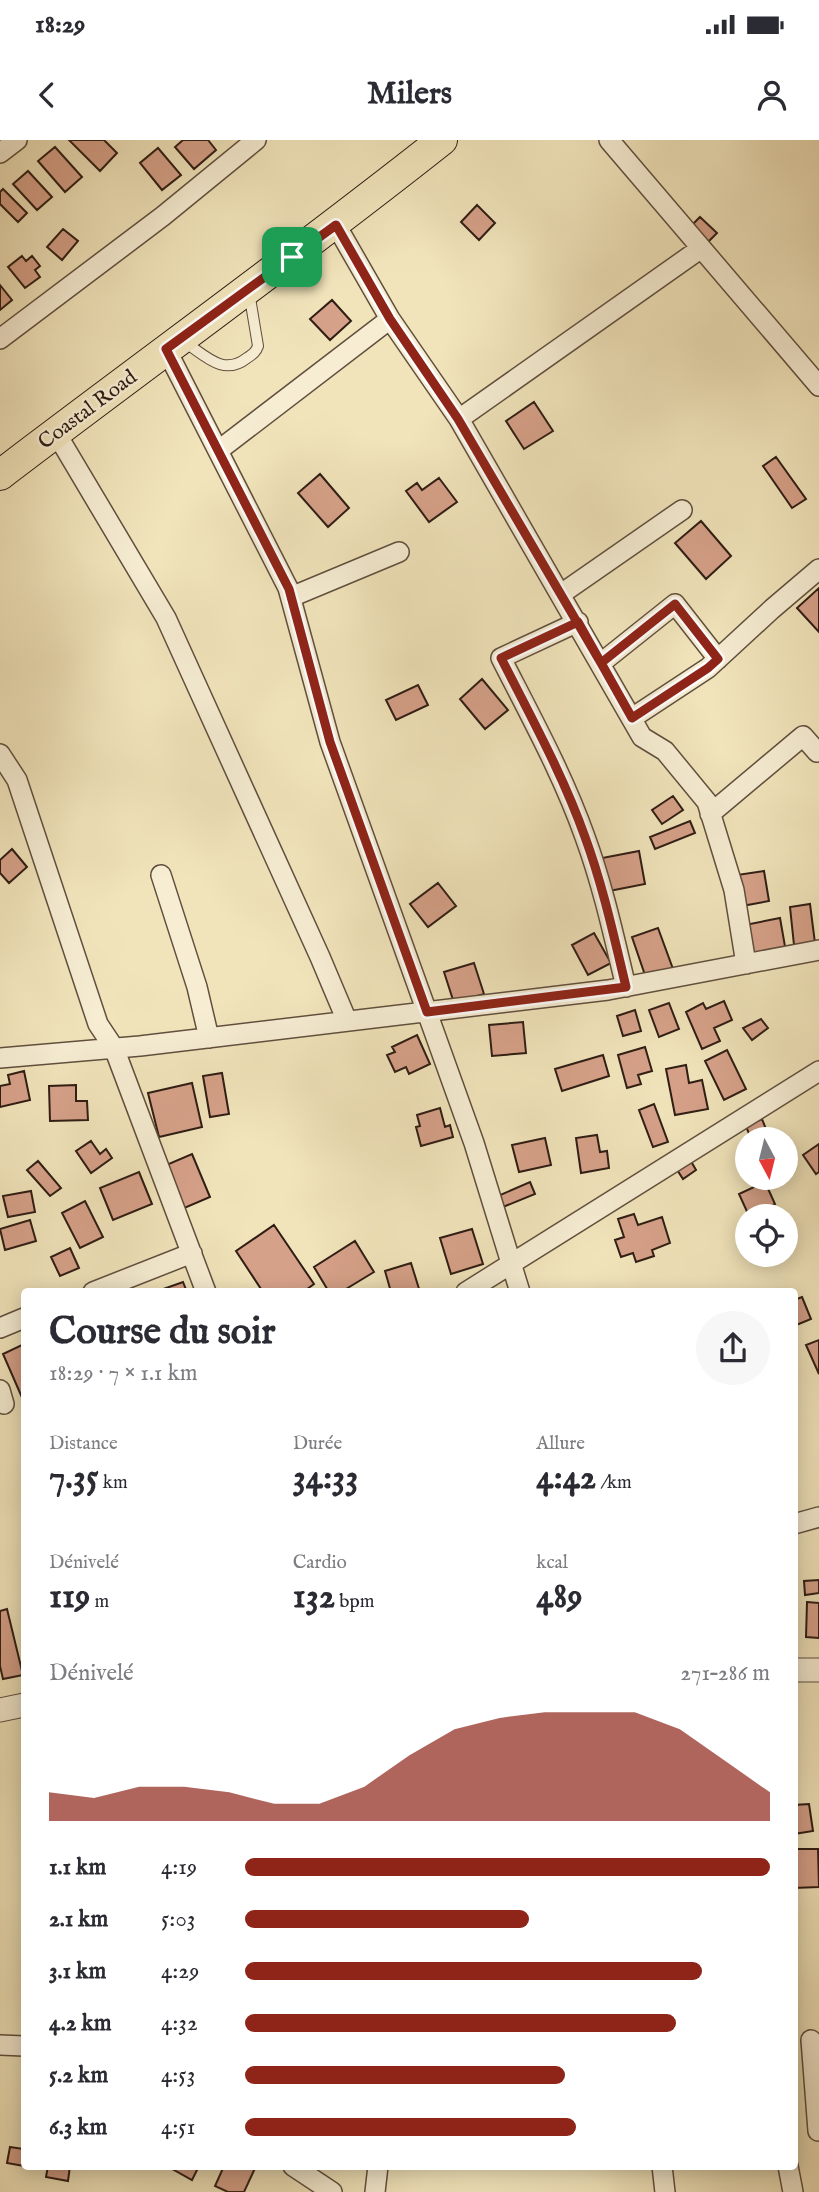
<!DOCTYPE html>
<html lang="fr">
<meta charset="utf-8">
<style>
:root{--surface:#fff;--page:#f7f7f7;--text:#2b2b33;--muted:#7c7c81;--accent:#8f2418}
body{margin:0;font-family:"IM FELL English",serif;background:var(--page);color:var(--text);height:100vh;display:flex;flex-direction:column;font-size:26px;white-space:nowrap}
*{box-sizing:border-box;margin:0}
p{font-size:23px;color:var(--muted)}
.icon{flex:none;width:38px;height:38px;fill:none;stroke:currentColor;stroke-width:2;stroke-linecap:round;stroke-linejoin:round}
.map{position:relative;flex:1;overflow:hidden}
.drawer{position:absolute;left:21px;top:1148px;width:777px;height:882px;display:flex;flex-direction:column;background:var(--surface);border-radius:7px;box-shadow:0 4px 18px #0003}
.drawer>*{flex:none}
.needle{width:46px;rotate:173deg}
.buttons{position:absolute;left:735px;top:987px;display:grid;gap:14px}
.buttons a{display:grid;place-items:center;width:63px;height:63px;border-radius:50%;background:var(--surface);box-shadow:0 4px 18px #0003;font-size:35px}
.pin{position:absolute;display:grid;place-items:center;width:60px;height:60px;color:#fff;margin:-30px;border-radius:14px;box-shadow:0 4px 10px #0006}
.round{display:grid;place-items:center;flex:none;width:74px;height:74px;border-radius:37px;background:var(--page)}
.overview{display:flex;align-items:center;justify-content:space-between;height:119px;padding:0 28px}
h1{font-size:38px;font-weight:700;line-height:52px}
.figures{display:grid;grid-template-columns:repeat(3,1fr);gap:10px;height:119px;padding:7px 28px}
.figures div{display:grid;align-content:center}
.figures b{font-size:35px;font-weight:700}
.figures small{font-size:19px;font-weight:400}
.figures p{font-size:19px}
.chart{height:196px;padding:14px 28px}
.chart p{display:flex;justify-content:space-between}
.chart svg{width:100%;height:126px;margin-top:7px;fill:var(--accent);opacity:.7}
ul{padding:0 28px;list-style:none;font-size:23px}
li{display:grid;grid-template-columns:112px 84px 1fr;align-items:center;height:52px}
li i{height:18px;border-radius:9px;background:var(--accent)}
.status{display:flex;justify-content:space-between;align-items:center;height:49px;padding:0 35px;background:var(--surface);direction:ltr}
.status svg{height:19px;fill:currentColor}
header{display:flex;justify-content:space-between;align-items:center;height:91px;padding:0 28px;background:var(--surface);font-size:32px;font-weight:700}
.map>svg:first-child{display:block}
.building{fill:#d6a189;stroke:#2f1d14;stroke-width:2}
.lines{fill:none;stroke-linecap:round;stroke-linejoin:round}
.service-casing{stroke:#604f3e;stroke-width:12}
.minor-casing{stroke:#604f3e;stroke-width:22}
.tertiary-casing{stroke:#604f3e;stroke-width:25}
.primary-casing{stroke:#2f1d14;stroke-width:32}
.service{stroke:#f6edd3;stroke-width:10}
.minor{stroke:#f6edd3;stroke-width:19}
.tertiary{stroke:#f6edd3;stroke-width:23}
.primary{stroke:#f1e4bb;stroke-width:30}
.route-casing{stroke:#fff;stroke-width:14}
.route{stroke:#8f2418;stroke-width:9}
.labels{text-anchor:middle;stroke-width:5;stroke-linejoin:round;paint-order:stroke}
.street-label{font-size:21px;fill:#2f1d14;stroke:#f6edd3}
</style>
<div class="status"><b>18:29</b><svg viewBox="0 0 49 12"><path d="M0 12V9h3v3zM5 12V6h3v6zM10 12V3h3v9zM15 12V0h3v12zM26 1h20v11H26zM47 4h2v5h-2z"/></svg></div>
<header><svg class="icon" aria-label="back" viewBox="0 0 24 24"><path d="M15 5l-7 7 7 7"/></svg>Milers<svg class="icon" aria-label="person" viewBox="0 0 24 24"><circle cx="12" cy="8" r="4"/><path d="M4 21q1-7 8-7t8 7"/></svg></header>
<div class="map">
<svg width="819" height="2052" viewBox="0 0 819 2052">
<rect width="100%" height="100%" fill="#f1e4bb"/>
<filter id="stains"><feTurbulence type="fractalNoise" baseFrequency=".00286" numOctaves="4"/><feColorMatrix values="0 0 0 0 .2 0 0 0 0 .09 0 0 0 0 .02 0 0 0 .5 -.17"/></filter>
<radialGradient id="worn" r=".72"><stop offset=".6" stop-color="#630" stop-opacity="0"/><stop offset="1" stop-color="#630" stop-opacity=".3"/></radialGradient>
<path class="building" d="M 69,0 L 104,0 L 117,13 L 100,31 Z
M 183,0 L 208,0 L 216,10 L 194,29 L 175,7 Z
M 55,7 L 82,37 L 65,52 L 38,21 Z
M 158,8 L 181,35 L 162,50 L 140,23 Z
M 28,31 L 52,57 L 37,70 L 13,44 Z
M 3,49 L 27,73 L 18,82 L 0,64 L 0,52 Z
M 477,65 L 495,83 L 479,100 L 461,82 Z
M 700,77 L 717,93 L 705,105 L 688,89 Z
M 63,89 L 78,101 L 62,120 L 47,107 Z
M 22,116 L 26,121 L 32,116 L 40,126 L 35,130 L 40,137 L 25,148 L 8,127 Z
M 0,145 L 12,160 L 0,170 Z
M 332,160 L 351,181 L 330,200 L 310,179 Z
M 534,262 L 553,291 L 524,309 L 506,281 Z
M 776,317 L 806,359 L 792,368 L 763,326 Z
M 320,334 L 349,368 L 328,387 L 298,353 Z
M 439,338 L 457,362 L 429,382 L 406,351 L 417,343 L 422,350 Z
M 701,381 L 731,416 L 706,439 L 675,403 Z
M 819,448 L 819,492 L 797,468 Z
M 482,539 L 508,570 L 485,589 L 460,559 Z
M 418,545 L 428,565 L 396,580 L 386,560 Z
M 673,656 L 683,670 L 662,684 L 652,670 Z
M 690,681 L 695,693 L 655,709 L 650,697 Z
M 12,709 L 27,727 L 9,743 L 0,733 L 0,720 Z
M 639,711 L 645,744 L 604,752 L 597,719 Z
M 764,731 L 769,761 L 742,766 L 737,735 Z
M 438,743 L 456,766 L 428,787 L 410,764 Z
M 810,764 L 815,803 L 794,805 L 790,767 Z
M 780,778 L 786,812 L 752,819 L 745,785 Z
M 658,788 L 673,829 L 646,838 L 632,797 Z
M 594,793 L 611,823 L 588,835 L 572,805 Z
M 474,823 L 484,854 L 454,863 L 444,832 Z
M 724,861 L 732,880 L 714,888 L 720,901 L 702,909 L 686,872 L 703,863 L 706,869 Z
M 669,863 L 679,889 L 659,897 L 649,870 Z
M 635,870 L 641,891 L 623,896 L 617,876 Z
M 761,879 L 768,888 L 752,900 L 743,888 Z
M 523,882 L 526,913 L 492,916 L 489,885 Z
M 417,895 L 430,924 L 409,934 L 406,927 L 395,932 L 387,915 L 395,912 L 392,907 Z
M 645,907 L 652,931 L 638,935 L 641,944 L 627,948 L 618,915 Z
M 727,910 L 746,949 L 724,960 L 705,921 Z
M 603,915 L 609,936 L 562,951 L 555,929 Z
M 686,925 L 689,943 L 702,940 L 708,969 L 675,975 L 666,929 Z
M 24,931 L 30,960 L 0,967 L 0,946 L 10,944 L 8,935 Z
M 222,933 L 229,974 L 210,977 L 203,936 Z
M 192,943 L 202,987 L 159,997 L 148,953 Z
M 76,945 L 76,961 L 87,961 L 88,980 L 50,981 L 49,946 Z
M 654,964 L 668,1002 L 653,1007 L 639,970 Z
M 440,968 L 445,987 L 450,985 L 453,997 L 421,1006 L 416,987 L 420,986 L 417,975 Z
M 762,979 L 770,999 L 751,999 L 746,986 Z
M 597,995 L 600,1012 L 607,1011 L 609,1028 L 581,1033 L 576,998 Z
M 545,998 L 551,1025 L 519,1032 L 512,1005 Z
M 91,1001 L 100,1014 L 106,1009 L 112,1018 L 91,1033 L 76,1011 Z
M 819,1004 L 819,1032 L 816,1034 L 803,1015 Z
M 192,1014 L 210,1057 L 182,1069 L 164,1026 Z
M 688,1016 L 696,1030 L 683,1039 L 674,1025 Z
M 38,1021 L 61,1048 L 50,1056 L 27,1030 Z
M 139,1032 L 152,1064 L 113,1080 L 100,1048 Z
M 530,1042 L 535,1054 L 503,1067 L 498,1056 Z
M 765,1042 L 775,1064 L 749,1076 L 739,1054 Z
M 31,1051 L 35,1072 L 8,1077 L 3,1056 Z
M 85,1061 L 103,1097 L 80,1108 L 62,1073 Z
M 634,1074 L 638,1085 L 662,1077 L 670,1103 L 652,1110 L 654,1116 L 636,1122 L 633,1113 L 621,1117 L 615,1100 L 624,1097 L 618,1079 Z
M 30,1080 L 36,1101 L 5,1110 L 0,1089 Z
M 274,1085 L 314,1144 L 303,1152 L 263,1152 L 236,1111 Z
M 472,1089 L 483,1124 L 451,1134 L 440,1098 Z
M 355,1101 L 374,1132 L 341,1152 L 329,1152 L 314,1127 Z
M 70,1108 L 79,1128 L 60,1136 L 51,1117 Z
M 411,1123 L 420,1152 L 391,1152 L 385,1131 Z
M 183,1142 L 187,1152 L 155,1152 Z
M 802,1157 L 811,1179 L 794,1186 L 794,1160 Z
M 819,1200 L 819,1234 L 806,1205 Z
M 24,1204 L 24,1262 L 3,1214 Z
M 819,1440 L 819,1453 L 805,1455 L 804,1441 Z
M 807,1462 L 819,1463 L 819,1498 L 806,1497 Z
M 7,1469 L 23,1535 L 3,1539 L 0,1526 L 0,1471 Z
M 809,1664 L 813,1691 L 794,1694 L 794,1665 Z
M 794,1709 L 818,1709 L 819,1747 L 794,1748 Z
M 10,2007 L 24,2009 L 24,2026 L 7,2023 Z
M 48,2026 L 70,2026 L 68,2041 L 46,2037 Z
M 167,2026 L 199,2026 L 192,2040 Z
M 224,2026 L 256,2026 L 244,2052 L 228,2052 L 215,2046 Z"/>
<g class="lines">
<g class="service-casing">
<path id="service" d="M 183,201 C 205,215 223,237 247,218 C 253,214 256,212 258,206 L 249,152"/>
</g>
<g class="minor-casing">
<path id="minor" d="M 609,0 L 819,246
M 0,13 L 17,0
M 336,85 L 390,179 L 459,279 L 642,597 L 665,611 L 707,662 L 734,750 L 746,824
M 0,199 L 163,76 L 256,0
M 166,209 L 288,448 L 330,602 L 474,1003 L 520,1152
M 459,279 L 700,109
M 56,293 L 166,478 L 320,817 L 347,881
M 219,310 L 390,179
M 561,454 L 682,370
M 291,457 L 399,412
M 578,482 L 501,518 C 531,577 563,635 585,697 C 603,746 614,797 626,847
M 601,523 L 675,464 L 718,519
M 632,578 L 708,528 L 772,469 L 819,429
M 0,614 L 17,640 L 98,884 L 114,908 L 206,1152
M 710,674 L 803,596 L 817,612
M 161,735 L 197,847 L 209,898
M 0,918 L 140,906 L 608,850 L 819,810
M 93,1152 L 192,1113
M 466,1152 L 819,931
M 0,1188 L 24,1178
M 0,1250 L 4,1264
M 794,1384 L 819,1377
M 811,1900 L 818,1991
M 0,1905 L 24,1906
M 293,2026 L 332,2052
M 662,2026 L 665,2052
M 788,2026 L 793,2052
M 375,2052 L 378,2026"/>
</g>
<g class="tertiary-casing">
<path id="tertiary" d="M 794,1530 L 819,1530
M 0,1570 L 24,1565"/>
</g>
<g class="primary-casing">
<path id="primary" d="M 0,335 C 147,223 297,115 442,0"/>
</g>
<use href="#service" class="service"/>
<use href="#minor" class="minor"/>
<use href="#tertiary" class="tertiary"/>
<use href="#primary" class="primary"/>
</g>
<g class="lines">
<g class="route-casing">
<path id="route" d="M 292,117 L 166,209 L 289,449 L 330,602 L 427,872 L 626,847 C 614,797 603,746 585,697 C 563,635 531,577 501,518 L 578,482 L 632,578 L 708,528 L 718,519 L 675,464 L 601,523 L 458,279 L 390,179 L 336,85 L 292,117"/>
</g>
<use href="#route" class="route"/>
</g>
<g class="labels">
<g class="street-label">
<text transform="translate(87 269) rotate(-37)" y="7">Coastal Road</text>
</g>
</g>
<rect width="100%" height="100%" filter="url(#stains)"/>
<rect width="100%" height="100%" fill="url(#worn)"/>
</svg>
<div class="buttons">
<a><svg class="needle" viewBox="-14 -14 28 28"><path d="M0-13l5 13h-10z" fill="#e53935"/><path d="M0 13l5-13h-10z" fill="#7c7c81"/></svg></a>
<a><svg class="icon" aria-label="locate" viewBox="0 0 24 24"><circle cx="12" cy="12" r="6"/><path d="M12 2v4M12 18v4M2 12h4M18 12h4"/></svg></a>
</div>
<div class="pin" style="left:292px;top:117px;background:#1e9e55"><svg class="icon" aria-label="arrive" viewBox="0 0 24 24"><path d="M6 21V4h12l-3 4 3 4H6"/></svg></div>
<section class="drawer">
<div class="overview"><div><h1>Course du soir</h1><p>18:29 · 7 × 1.1 km</p></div><a class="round"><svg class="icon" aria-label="share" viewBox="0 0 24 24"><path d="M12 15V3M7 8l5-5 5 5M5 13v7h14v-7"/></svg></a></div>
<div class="figures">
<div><p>Distance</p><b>7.35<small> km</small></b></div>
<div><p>Durée</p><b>34:33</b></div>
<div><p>Allure</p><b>4:42<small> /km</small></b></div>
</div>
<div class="figures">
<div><p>Dénivelé</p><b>119<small> m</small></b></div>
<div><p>Cardio</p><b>132<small> bpm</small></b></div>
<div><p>kcal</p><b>489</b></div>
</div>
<div class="chart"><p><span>Dénivelé</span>271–286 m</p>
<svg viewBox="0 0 160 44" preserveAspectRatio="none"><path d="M0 44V34L10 36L20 32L30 32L40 34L50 38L60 38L70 32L80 21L90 12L100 8L110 6L120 6L130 6L140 12L150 23L160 34V44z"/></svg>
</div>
<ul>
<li><b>1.1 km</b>4:19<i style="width:100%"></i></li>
<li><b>2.1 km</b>5:03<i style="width:54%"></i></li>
<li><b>3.1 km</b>4:29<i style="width:87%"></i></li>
<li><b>4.2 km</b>4:32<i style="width:82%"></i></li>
<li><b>5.2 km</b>4:53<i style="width:61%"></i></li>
<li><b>6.3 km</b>4:51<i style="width:63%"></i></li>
</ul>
</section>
</div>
